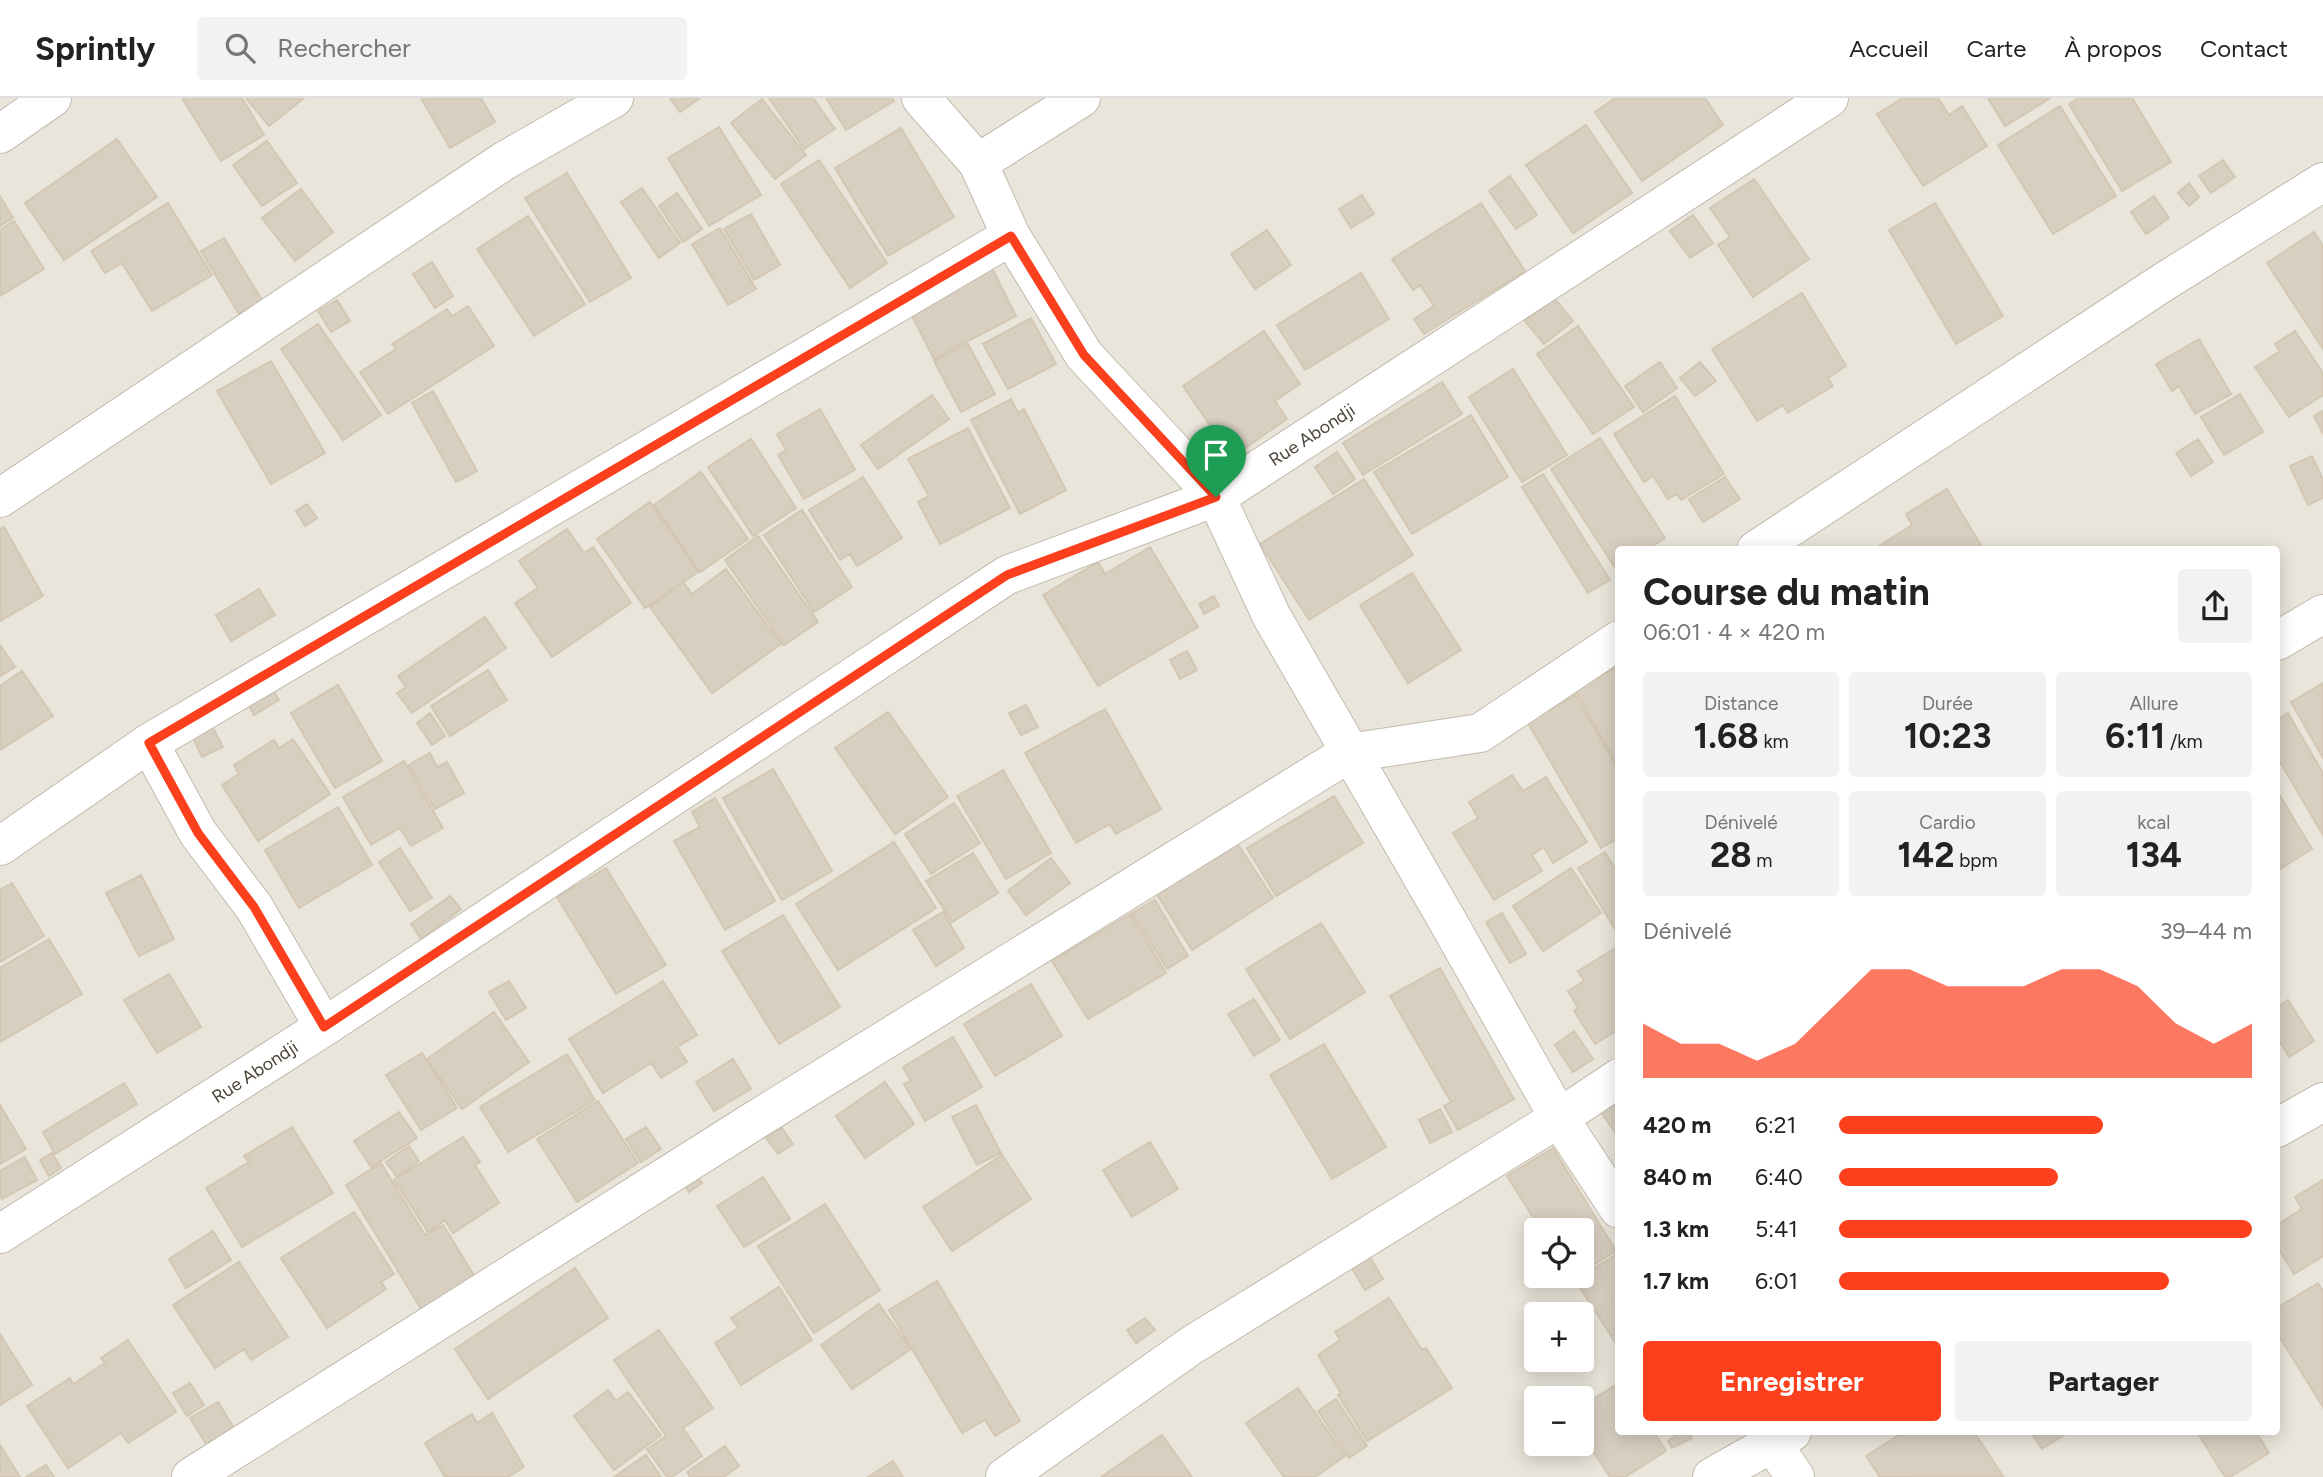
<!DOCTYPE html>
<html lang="fr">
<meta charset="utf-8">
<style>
:root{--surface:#fff;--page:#f2f2f2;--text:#222;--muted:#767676;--line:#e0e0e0;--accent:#fc3f1d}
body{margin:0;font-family:Figtree,sans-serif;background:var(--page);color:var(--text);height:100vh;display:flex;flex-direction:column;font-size:26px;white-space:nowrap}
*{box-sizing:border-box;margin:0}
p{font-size:23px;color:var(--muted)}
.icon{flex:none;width:38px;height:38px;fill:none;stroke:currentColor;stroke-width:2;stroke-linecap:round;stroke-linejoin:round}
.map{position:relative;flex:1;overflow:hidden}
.drawer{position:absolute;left:1615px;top:448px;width:665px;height:889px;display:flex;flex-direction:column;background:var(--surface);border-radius:7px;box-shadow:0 4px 18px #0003}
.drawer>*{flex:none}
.tools{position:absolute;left:1524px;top:1120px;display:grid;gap:14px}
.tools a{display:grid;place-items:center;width:70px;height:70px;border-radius:7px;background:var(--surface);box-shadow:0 4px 18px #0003;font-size:35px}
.pin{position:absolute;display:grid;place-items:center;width:60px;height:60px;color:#fff;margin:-72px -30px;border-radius:50% 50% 50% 0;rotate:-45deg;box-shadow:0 0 7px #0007}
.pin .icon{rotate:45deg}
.round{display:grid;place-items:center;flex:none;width:74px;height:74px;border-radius:7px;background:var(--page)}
.overview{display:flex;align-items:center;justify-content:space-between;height:119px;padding:0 28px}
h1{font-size:38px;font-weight:700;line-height:52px}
.figures{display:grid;grid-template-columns:repeat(3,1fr);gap:10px;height:119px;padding:7px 28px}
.figures div{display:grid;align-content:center;border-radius:7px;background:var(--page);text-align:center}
.figures b{font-size:35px;font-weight:700}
.figures small{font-size:19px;font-weight:400}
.figures p{font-size:19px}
.chart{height:196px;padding:14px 28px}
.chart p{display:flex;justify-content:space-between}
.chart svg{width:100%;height:126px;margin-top:7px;fill:var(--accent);opacity:.7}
.cta{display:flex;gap:14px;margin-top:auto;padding:14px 28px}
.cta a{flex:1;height:80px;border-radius:7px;background:var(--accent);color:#fff;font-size:28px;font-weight:700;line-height:80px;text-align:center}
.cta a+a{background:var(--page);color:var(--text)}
ul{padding:0 28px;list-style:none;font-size:23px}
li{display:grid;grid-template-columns:112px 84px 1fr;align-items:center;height:52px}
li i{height:18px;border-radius:9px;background:var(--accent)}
header{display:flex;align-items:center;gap:42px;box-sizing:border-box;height:98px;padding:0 35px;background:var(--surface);border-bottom:2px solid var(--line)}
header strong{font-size:33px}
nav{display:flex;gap:38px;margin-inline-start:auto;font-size:24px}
.search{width:490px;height:63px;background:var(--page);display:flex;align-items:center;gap:18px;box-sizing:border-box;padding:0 24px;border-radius:7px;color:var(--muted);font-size:26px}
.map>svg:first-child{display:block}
.residential{fill:#eae5da;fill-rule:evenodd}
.building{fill:#d8cfc1;stroke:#d3c7b4;stroke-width:2}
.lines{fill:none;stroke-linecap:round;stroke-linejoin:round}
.street-casing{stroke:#c2bbae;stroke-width:40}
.street{stroke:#fff;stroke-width:38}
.route-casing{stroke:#fff;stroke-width:14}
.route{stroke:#fc3f1d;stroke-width:9}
.labels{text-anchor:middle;stroke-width:5;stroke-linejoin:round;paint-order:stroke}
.street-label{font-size:18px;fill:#4b4439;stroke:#fff}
</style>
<header>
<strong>Sprintly</strong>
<div class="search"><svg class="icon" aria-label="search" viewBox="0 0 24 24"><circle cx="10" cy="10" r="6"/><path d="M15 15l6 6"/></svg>Rechercher</div>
<nav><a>Accueil</a><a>Carte</a><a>À propos</a><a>Contact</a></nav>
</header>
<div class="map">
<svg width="2323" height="1379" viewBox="0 0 2323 1379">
<rect width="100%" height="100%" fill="#f6f3ec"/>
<path class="residential" d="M 0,0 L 2323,0 L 2323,1379 L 0,1379 ZM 1619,452 L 2277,452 L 2277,1334 L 1619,1334 ZM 1536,1132 L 1582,1132 L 1582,1178 L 1536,1178 ZM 1536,1216 L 1582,1216 L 1582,1262 L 1536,1262 ZM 1536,1300 L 1582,1300 L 1582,1346 L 1536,1346 Z"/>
<path class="building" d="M 182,0 L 242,0 L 264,37 L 221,63 Z
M 246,0 L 304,0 L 269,28 Z
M 421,0 L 481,0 L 495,24 L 450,50 Z
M 670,0 L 700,0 L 680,14 Z
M 769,0 L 813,0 L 835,31 L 804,51 Z
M 826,0 L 892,0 L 894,3 L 846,32 Z
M 1615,0 L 1705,0 L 1723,27 L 1642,83 L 1595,14 Z
M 1903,0 L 1938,0 L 1949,17 L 1962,8 L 1987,48 L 1923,88 L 1877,16 Z
M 1988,0 L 2049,0 L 2049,1 L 2005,28 Z
M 2079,0 L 2132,0 L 2171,64 L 2122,93 L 2069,6 Z
M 762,1 L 806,57 L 775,81 L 731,25 Z
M 2060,8 L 2116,98 L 2053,136 L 1998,47 Z
M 1586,27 L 1632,95 L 1573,135 L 1526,67 Z
M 719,29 L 761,97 L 709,128 L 668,60 Z
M 901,30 L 954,119 L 888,158 L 835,70 Z
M 117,41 L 157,99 L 64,162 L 25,105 Z
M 267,43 L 297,85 L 262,108 L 233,67 Z
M 819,62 L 887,165 L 850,190 L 781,86 Z
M 2223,62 L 2235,79 L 2211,95 L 2199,78 Z
M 567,75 L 631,180 L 590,204 L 525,100 Z
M 1510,78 L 1537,117 L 1516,131 L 1489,93 Z
M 1754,81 L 1809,161 L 1753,199 L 1718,147 L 1730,139 L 1710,110 Z
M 2189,85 L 2199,99 L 2189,108 L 2178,95 Z
M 642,90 L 680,145 L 659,160 L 621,104 Z
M 301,91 L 333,134 L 295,163 L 262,120 Z
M 677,95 L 702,131 L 683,144 L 659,108 Z
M 1362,97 L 1374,116 L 1351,130 L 1339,111 Z
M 0,98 L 13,120 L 0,128 Z
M 2154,98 L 2169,120 L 2146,136 L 2131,114 Z
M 168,105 L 212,177 L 152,213 L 122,165 L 105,175 L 91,153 Z
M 1481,105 L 1525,173 L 1424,236 L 1414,221 L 1434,208 L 1420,187 L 1413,192 L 1392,161 Z
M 1935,105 L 2003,218 L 1956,246 L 1889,132 Z
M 751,116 L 780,167 L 754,182 L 724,131 Z
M 1693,117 L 1713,145 L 1690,160 L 1670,133 Z
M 528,118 L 585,206 L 534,238 L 477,151 Z
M 14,123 L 44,171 L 0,198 L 0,132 Z
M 720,130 L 756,191 L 728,207 L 692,146 Z
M 1267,132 L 1291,167 L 1255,191 L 1231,156 Z
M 2314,134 L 2323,148 L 2323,251 L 2267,165 Z
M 224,140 L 262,202 L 239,216 L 201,153 Z
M 432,164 L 453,198 L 435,210 L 413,176 Z
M 990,166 L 1016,218 L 934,261 L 907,208 Z
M 1361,175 L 1389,221 L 1305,272 L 1277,227 Z
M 1802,195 L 1846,268 L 1828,280 L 1833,288 L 1788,315 L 1783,307 L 1757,323 L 1712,251 Z
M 1554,200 L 1573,223 L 1544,246 L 1525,223 Z
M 337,202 L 350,223 L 331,234 L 318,213 Z
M 468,208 L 494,248 L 388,316 L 360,274 L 396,251 L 392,246 L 447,211 L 452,218 Z
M 1031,220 L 1056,266 L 1008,291 L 983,246 Z
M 318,226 L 381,317 L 343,342 L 281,251 Z
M 1578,228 L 1634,309 L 1593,336 L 1537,256 Z
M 1264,233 L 1300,286 L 1275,303 L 1287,321 L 1232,359 L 1183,288 Z
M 2295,233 L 2323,275 L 2323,297 L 2289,319 L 2255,269 L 2280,253 L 2275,246 Z
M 2199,241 L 2231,296 L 2195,316 L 2179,288 L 2172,293 L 2156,266 Z
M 968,246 L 995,296 L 961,314 L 934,263 Z
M 271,263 L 325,355 L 271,386 L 217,293 Z
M 1660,264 L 1677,290 L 1643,314 L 1625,288 Z
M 1700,264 L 1716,283 L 1695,298 L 1680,280 Z
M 1513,271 L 1567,357 L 1522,384 L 1469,299 Z
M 1442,284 L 1462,316 L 1363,377 L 1343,345 Z
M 433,293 L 477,373 L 456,384 L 412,305 Z
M 2240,296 L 2263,334 L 2224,357 L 2201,319 Z
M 932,297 L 949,321 L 878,371 L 861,347 Z
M 1675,298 L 1724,376 L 1681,402 L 1677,396 L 1668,401 L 1653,378 L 1644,384 L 1614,336 Z
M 1011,301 L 1018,315 L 1024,311 L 1066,392 L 1020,416 L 971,322 Z
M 820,311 L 855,372 L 804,401 L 778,357 L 786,352 L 777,336 Z
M 2323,313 L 2323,336 L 2314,318 Z
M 1471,317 L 1508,379 L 1412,436 L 1374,374 Z
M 968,330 L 1010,410 L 940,446 L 918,404 L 929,398 L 908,361 Z
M 1600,340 L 1665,440 L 1647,452 L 1619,452 L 1619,469 L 1616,471 L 1551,371 Z
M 751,341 L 796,410 L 753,438 L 708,369 Z
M 2198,341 L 2213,364 L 2191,378 L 2176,355 Z
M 1337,354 L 1355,381 L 1333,396 L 1315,369 Z
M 2312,358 L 2323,382 L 2323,400 L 2308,407 L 2290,368 Z
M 701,374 L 748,441 L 700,474 L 654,407 Z
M 1543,376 L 1610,482 L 1588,495 L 1522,389 Z
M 863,379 L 902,440 L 857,468 L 850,456 L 840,462 L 809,412 Z
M 1725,379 L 1740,401 L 1703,424 L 1689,401 Z
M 1364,381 L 1413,457 L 1309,522 L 1260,446 Z
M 1947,391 L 1984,452 L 1873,452 L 1912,427 L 1906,416 Z
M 650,404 L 698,474 L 645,510 L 597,441 Z
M 307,406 L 317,420 L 305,428 L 296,413 Z
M 802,412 L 852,489 L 814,514 L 764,437 Z
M 4,429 L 43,498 L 0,523 L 0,431 Z
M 567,431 L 584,455 L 593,449 L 631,505 L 552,559 L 515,505 L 538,490 L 519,463 Z
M 758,438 L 818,524 L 784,547 L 725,462 Z
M 1150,449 L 1198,529 L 1098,588 L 1043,497 L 1098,464 L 1105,476 Z
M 726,471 L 781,546 L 712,595 L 650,509 L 683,484 L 692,496 Z
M 1412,475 L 1461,552 L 1408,585 L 1360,507 Z
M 259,491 L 275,517 L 231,543 L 216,517 Z
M 1214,498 L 1219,508 L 1204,516 L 1199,506 Z
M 485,519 L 506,550 L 412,615 L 397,595 L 406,589 L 398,578 Z
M 0,547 L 15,569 L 0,578 Z
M 1187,553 L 1197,572 L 1180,581 L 1170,562 Z
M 1619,568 L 1619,670 L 1575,592 Z
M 488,572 L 507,602 L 450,638 L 431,608 Z
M 22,573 L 53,618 L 0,652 L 0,588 Z
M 268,584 L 279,602 L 254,617 L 244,597 Z
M 2323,585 L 2323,660 L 2291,604 Z
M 338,587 L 382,663 L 335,690 L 291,615 Z
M 1575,597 L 1619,673 L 1619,740 L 1601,750 L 1528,625 Z
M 1026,607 L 1038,629 L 1021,637 L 1009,615 Z
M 1105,611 L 1161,711 L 1116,736 L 1110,726 L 1076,745 L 1025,655 Z
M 888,614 L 948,699 L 895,736 L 835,650 Z
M 430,615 L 445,638 L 432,647 L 417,625 Z
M 2288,615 L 2323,675 L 2323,737 L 2277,659 L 2277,622 Z
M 213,630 L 223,649 L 202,659 L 193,640 Z
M 293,641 L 330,696 L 258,743 L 222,687 L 239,676 L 234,667 L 274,642 L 279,650 Z
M 430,655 L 437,669 L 447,664 L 464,695 L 435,711 L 409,667 Z
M 404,663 L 443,730 L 411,748 L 400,730 L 371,747 L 343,699 Z
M 773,671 L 832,773 L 782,802 L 723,700 Z
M 1003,672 L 1051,755 L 1006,781 L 957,698 Z
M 1512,677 L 1523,693 L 1546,679 L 1587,744 L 1553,765 L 1544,749 L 1532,757 L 1542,773 L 1494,802 L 1453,735 L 1478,720 L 1469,704 Z
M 2277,693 L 2312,751 L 2277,773 Z
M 1334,698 L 1363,745 L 1276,798 L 1247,750 Z
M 715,700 L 775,803 L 725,832 L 674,743 L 700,729 L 692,714 Z
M 954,705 L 980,745 L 931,776 L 905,736 Z
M 338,709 L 372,767 L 299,810 L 265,752 Z
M 894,744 L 936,810 L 838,872 L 796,806 Z
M 1237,745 L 1273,800 L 1192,852 L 1156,795 Z
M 400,750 L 432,800 L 410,813 L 379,764 Z
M 1605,754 L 1619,777 L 1619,838 L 1578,770 Z
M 973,755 L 998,795 L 952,824 L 926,783 Z
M 1051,760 L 1070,785 L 1026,817 L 1008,793 Z
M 606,770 L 666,867 L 616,896 L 557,799 Z
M 1571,770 L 1601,815 L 1543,853 L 1513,808 Z
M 141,777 L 174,841 L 139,858 L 106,795 Z
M 12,785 L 44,838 L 0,864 L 0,792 Z
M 450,798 L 461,811 L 421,841 L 411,826 Z
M 1155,802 L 1188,858 L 1167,871 L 1132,815 Z
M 943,814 L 964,850 L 936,868 L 913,832 Z
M 1502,815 L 1526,856 L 1510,865 L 1486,824 Z
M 1130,816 L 1166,875 L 1088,921 L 1052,863 Z
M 783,817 L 840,909 L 779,946 L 722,853 Z
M 1321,825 L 1365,894 L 1290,941 L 1246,871 Z
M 49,841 L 82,896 L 0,944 L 0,870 Z
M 1619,848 L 1619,931 L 1595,946 L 1574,913 L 1578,910 L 1568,893 L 1584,883 L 1578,873 Z
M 1440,870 L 1514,1001 L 1458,1032 L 1444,1008 L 1451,1004 L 1390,898 Z
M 169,876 L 201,929 L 157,955 L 124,902 Z
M 509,883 L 526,910 L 506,922 L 489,894 Z
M 663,883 L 697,937 L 677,949 L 687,964 L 661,980 L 651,965 L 603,995 L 569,941 Z
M 1031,886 L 1062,938 L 995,978 L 964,926 Z
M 1254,901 L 1280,942 L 1254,958 L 1228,916 Z
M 2288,902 L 2314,943 L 2289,959 L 2277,939 L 2277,909 Z
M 494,914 L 529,964 L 462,1011 L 427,961 Z
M 1574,933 L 1593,961 L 1573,974 L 1555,947 Z
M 953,939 L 982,989 L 925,1023 L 904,986 L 911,983 L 903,969 Z
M 1324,946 L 1386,1049 L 1332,1081 L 1270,977 Z
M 422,955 L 457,1010 L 421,1032 L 386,977 Z
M 567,956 L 595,1002 L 508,1054 L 480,1009 Z
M 733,961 L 751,991 L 714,1013 L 696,984 Z
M 885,984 L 914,1026 L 865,1060 L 836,1018 Z
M 124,985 L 137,1006 L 55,1056 L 43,1034 Z
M 1619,1001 L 1619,1040 L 1601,1014 Z
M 598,1003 L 638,1065 L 577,1104 L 537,1041 Z
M 0,1007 L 26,1051 L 0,1066 Z
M 976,1007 L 1001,1055 L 977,1067 L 952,1019 Z
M 1440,1011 L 1452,1034 L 1430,1045 L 1419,1022 Z
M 399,1014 L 417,1040 L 371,1069 L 354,1043 Z
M 292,1029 L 333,1095 L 242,1149 L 206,1090 L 249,1064 L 244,1058 Z
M 646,1029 L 661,1051 L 641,1064 L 626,1041 Z
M 781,1029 L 793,1046 L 778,1056 L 766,1040 Z
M 463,1039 L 480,1064 L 475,1067 L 499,1105 L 453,1135 L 445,1122 L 428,1134 L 394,1082 Z
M 1150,1044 L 1178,1091 L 1132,1119 L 1103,1072 Z
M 409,1048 L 419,1063 L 397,1079 L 386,1064 Z
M 1553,1050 L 1616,1153 L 1582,1174 L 1582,1132 L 1541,1132 L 1507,1078 Z
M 52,1055 L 61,1070 L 49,1078 L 40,1062 Z
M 1002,1057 L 1031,1101 L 952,1153 L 923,1109 Z
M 25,1059 L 37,1082 L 2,1101 L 0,1097 L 0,1073 Z
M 381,1065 L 425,1137 L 443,1127 L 475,1179 L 421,1211 L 346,1087 Z
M 695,1076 L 702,1085 L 689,1094 L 683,1084 Z
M 763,1079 L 790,1121 L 744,1149 L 717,1108 Z
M 2323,1082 L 2323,1158 L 2294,1176 L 2277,1148 L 2277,1127 L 2302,1111 L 2295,1099 Z
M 825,1106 L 880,1192 L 814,1235 L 758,1148 Z
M 354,1114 L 394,1176 L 381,1184 L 386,1191 L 327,1230 L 281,1160 Z
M 213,1133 L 231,1162 L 186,1190 L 169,1161 Z
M 1619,1155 L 1619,1250 L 1575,1182 Z
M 1368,1156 L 1383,1181 L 1365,1192 L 1350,1167 Z
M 239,1164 L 288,1239 L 251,1262 L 244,1251 L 215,1270 L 173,1207 Z
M 575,1170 L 608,1220 L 488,1301 L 455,1251 Z
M 937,1183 L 1020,1323 L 995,1338 L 985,1322 L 962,1335 L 889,1212 Z
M 2318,1185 L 2323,1193 L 2323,1309 L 2277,1235 L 2277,1210 Z
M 779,1189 L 812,1242 L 741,1287 L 715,1245 L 738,1230 L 731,1220 Z
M 1389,1200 L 1422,1252 L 1426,1250 L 1452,1290 L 1367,1343 L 1338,1297 L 1341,1295 L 1318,1257 L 1340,1242 L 1335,1234 Z
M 879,1206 L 911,1251 L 852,1291 L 821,1247 Z
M 1145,1220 L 1155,1232 L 1136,1245 L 1127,1232 Z
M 659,1232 L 713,1310 L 683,1330 L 702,1358 L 672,1379 L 667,1379 L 647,1351 L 666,1338 L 614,1262 Z
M 0,1236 L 32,1287 L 0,1307 Z
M 128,1242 L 176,1314 L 128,1345 L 121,1335 L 68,1370 L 27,1308 L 70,1280 L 73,1286 L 105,1265 L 101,1260 Z
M 190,1285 L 204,1307 L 187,1318 L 173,1295 Z
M 1619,1285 L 1619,1334 L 1654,1334 L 1666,1353 L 1625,1379 L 1610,1379 L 1582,1337 L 1582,1308 Z
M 1298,1290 L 1345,1358 L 1315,1379 L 1284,1379 L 1246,1325 Z
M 608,1292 L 616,1303 L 628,1294 L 661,1337 L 614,1372 L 574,1318 Z
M 1336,1301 L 1367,1348 L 1349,1360 L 1318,1313 Z
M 218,1304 L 234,1330 L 206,1346 L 190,1320 Z
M 492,1315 L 524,1369 L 508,1379 L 445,1379 L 425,1345 L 472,1316 L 477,1325 Z
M 1673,1334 L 1688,1334 L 1692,1340 L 1672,1350 L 1668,1343 L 1675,1338 Z
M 1904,1334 L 1974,1334 L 2003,1378 L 1880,1379 L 1866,1358 Z
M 2031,1334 L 2069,1334 L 2042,1351 Z
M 2197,1334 L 2256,1334 L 2269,1355 L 2230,1379 L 2225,1379 Z
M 1162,1337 L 1192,1379 L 1101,1379 Z
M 0,1347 L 20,1379 L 0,1379 Z
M 725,1348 L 739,1368 L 724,1379 L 690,1379 L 687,1374 Z
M 646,1357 L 661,1379 L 614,1379 Z
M 893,1363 L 903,1379 L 868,1379 Z
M 46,1367 L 54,1379 L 26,1379 Z"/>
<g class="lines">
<g class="street-casing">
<path id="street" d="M 921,0 L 978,65 L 1011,138 L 1084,257 L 1216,399 L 1272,519 L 1443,815 L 1559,1020 L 1619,1111
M 0,36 L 52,0
M 978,65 L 1081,0
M 0,400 L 504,63 L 614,0
M 1756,452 L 2162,185 L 2323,84
M 2277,543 L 2323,516
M 149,645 L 198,735 L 254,809 L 324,929
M 0,748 L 149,645 L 1011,138
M 2277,1030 L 2323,1004
M 0,1136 L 324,929 L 1007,477 L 1216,399 L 1829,0
M 1765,1334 L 1795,1379
M 191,1379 L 757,1021 L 1349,655 L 1480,635 L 1619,542
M 1005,1379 L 1192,1247 L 1559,1020 L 1619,980
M 1712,1379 L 1792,1334"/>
</g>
<use href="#street" class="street"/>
</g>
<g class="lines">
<g class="route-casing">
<path id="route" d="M 1011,138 L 1084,257 L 1216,399 L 1007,477 L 324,929 L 254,809 L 198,735 L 149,645 Z"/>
</g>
<use href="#route" class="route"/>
</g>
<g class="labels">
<g class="street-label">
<text transform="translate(1312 337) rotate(-33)" y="6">Rue Abondji</text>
<text transform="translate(255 974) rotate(-33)" y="6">Rue Abondji</text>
</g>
</g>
</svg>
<div class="tools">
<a><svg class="icon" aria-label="locate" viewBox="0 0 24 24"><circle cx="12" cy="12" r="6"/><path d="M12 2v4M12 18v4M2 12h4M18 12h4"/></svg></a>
<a>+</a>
<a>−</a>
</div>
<div class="pin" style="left:1216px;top:399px;background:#1e9e55"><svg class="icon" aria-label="arrive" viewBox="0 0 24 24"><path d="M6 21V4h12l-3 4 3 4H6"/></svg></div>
<section class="drawer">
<div class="overview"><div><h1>Course du matin</h1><p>06:01 · 4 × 420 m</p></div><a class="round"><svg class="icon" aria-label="share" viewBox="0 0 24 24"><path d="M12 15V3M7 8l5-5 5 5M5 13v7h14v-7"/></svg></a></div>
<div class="figures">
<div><p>Distance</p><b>1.68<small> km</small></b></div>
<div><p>Durée</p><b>10:23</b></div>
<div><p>Allure</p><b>6:11<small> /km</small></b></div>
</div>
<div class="figures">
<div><p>Dénivelé</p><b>28<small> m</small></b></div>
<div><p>Cardio</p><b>142<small> bpm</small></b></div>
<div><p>kcal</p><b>134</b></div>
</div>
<div class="chart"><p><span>Dénivelé</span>39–44 m</p>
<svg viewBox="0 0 160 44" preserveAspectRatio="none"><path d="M0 44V25L10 32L20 32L30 38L40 32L50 19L60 6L70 6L80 12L90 12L100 12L110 6L120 6L130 12L140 25L150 32L160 25V44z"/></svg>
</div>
<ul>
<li><b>420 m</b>6:21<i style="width:64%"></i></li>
<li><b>840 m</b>6:40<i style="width:53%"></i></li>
<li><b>1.3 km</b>5:41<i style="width:100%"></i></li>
<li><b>1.7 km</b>6:01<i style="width:80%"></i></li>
</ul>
<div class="cta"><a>Enregistrer</a><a>Partager</a></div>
</section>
</div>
